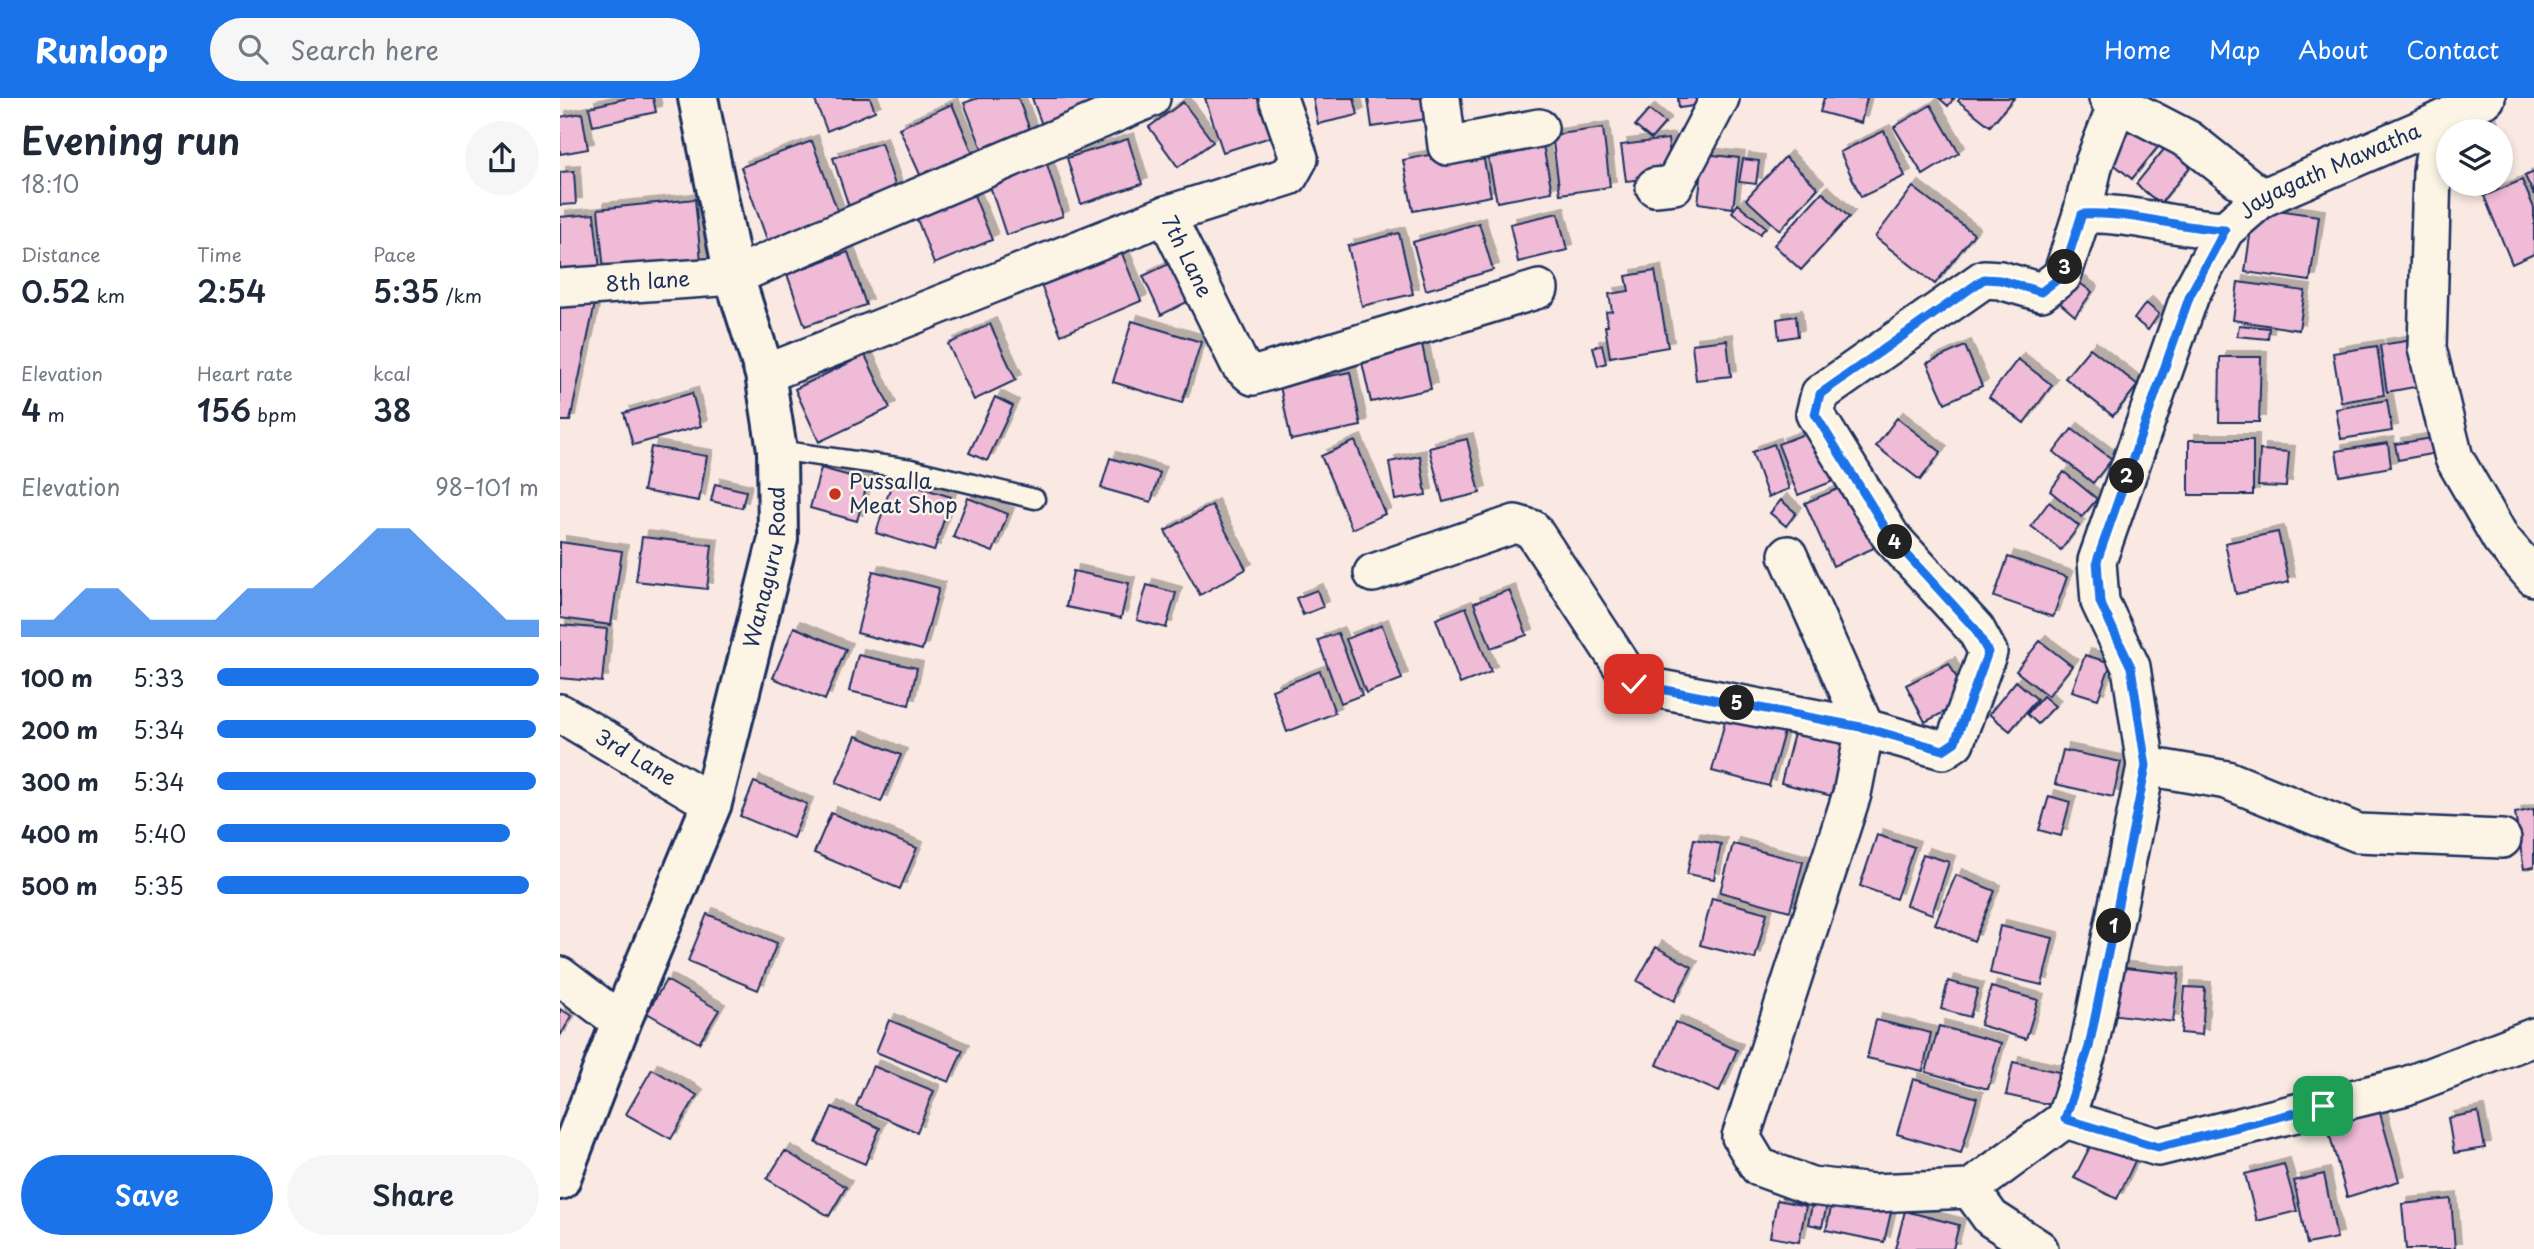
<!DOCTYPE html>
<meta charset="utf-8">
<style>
:root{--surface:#fff;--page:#f6f6f7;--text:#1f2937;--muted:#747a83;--accent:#1a73e8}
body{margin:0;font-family:"Playpen Sans",sans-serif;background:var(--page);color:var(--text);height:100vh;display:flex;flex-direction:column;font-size:26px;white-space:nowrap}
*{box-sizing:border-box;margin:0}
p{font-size:23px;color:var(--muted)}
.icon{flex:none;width:38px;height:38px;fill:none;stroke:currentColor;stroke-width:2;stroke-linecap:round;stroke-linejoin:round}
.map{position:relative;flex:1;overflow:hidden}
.drawer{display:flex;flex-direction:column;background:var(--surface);width:560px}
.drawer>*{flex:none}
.tools{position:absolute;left:1876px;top:21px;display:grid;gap:14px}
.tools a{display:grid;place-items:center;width:77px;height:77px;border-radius:50%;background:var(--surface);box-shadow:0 4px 10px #0003;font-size:35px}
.pin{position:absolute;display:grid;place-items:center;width:60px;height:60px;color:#fff;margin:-30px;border-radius:14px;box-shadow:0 4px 10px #0006}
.km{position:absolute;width:35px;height:35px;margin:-18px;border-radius:50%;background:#222;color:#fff;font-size:19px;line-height:35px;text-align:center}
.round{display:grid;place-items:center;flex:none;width:74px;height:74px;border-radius:37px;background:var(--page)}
.summary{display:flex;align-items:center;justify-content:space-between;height:119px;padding:0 21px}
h1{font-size:38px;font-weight:600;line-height:52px}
.stats{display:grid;grid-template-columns:repeat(3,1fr);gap:10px;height:119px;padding:7px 21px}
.stats div{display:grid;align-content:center}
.stats b{font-size:30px;font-weight:600}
.stats small{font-size:19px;font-weight:400}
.stats p{font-size:19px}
.chart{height:196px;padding:14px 21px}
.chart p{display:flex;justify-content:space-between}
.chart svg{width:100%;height:126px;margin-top:7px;fill:var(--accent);opacity:.7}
.action{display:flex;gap:14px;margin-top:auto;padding:14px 21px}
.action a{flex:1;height:80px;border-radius:42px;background:var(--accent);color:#fff;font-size:28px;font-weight:600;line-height:80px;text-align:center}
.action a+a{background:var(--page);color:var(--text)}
ul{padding:0 21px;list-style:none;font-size:23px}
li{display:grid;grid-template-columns:112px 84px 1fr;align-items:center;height:52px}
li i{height:18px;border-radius:9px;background:var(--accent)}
header{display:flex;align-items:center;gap:42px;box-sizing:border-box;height:98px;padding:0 35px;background:var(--accent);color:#fff}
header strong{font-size:33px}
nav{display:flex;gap:38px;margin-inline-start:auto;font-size:24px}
.search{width:490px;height:63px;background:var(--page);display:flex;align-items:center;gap:18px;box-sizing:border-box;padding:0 24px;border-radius:38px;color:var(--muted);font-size:26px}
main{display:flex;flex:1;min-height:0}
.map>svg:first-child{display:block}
.building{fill:#efbbd7;stroke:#1b2f5e;stroke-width:2;filter:url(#shadow)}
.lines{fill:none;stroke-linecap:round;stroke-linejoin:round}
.lane-casing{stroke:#1b2f5e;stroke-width:23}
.street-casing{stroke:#1b2f5e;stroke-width:42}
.secondary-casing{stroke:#1b2f5e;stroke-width:44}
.lane{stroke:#fcf5e5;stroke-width:18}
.street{stroke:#fcf5e5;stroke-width:37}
.secondary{stroke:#fcf5e5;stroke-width:38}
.route-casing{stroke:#fff;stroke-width:14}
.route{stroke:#1a73e8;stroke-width:9}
.poi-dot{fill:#c8321e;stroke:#fcf5e5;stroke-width:2.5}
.labels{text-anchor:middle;stroke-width:5;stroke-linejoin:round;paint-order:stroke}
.street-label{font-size:21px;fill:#1b2f5e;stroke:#fcf5e5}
.poi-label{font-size:21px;fill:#1b2f5e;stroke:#fcf5e5;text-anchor:start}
</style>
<header>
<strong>Runloop</strong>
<div class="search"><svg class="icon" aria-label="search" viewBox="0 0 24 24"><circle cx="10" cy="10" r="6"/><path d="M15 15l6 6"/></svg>Search here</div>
<nav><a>Home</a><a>Map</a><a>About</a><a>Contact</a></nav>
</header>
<main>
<section class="drawer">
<div class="summary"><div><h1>Evening run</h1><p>18:10</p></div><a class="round"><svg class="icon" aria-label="share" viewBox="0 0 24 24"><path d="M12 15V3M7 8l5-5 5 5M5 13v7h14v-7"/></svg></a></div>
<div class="stats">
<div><p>Distance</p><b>0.52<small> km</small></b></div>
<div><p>Time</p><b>2:54</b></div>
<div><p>Pace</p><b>5:35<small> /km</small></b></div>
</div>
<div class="stats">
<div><p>Elevation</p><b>4<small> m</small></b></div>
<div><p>Heart rate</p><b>156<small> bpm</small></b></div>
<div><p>kcal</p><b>38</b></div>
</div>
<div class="chart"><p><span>Elevation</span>98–101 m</p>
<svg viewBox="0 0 160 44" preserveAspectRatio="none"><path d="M0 44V38L10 38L20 27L30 27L40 38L50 38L60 38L70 27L80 27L90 27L100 17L110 6L120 6L130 17L140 27L150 38L160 38V44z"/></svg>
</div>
<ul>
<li><b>100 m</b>5:33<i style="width:100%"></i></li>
<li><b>200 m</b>5:34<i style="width:99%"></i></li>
<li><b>300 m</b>5:34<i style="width:99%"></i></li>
<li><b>400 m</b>5:40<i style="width:91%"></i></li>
<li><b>500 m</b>5:35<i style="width:97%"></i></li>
</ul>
<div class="action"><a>Save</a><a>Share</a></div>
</section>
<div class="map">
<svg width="1974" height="1151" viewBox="0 0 1974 1151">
<defs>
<filter id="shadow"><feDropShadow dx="6" dy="-6" stdDeviation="0" flood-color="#0004"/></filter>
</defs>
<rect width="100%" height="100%" fill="#f9e9e2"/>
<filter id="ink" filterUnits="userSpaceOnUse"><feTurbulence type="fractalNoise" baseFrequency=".0143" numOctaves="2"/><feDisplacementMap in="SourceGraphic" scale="14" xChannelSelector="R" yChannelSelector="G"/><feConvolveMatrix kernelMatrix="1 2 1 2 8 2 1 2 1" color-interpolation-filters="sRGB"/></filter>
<g filter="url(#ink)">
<path class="building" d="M 68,0 L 93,0 L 96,14 L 33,28 L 29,9 Z
M 254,0 L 310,0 L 315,13 L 267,33 Z
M 418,0 L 458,0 L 473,40 L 425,59 L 404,5 Z
M 472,0 L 541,0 L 546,13 L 485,35 Z
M 645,0 L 705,0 L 717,37 L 663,54 Z
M 753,0 L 794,0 L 798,17 L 758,26 Z
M 808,0 L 870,0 L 873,20 L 812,29 Z
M 1118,0 L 1155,0 L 1155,5 L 1119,10 Z
M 1264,0 L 1307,0 L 1301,25 L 1260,14 Z
M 1379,0 L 1394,0 L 1388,8 Z
M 1400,0 L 1454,0 L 1430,28 L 1398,3 Z
M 623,4 L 653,44 L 618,69 L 589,29 Z
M 392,6 L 414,58 L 362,81 L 339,30 Z
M 1371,7 L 1399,55 L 1363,77 L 1334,29 Z
M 1924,8 L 1933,33 L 1901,33 L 1896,19 Z
M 1089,12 L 1105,25 L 1091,41 L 1075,28 Z
M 22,15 L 28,51 L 0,56 L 0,19 Z
M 1577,16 L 1606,39 L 1572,81 L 1544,58 Z
M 1043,30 L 1050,89 L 1000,96 L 992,37 Z
M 1324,33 L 1345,78 L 1301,99 L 1280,54 Z
M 981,37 L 992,94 L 937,104 L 926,48 Z
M 1613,40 L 1638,59 L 1600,106 L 1576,86 Z
M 568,41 L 582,86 L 521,106 L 507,60 Z
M 1108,41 L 1112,78 L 1066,83 L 1061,47 Z
M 252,43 L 280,120 L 209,147 L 181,69 Z
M 321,45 L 339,99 L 291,115 L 273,60 Z
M 921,47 L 931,98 L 853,113 L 843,62 Z
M 1144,56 L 1179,60 L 1173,110 L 1138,105 Z
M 1225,59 L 1258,90 L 1220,132 L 1186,101 Z
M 1183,61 L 1199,63 L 1196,86 L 1179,84 Z
M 487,66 L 503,118 L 446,137 L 429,85 Z
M 14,73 L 16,106 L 0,107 L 0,74 Z
M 1974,74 L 1974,97 L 1965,78 Z
M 1962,82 L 1974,110 L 1974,156 L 1952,166 L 1924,98 Z
M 1353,89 L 1414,136 L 1375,186 L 1315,139 Z
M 1262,94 L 1289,119 L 1241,172 L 1214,147 Z
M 413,95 L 432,142 L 374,166 L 356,118 Z
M 135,101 L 141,163 L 44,173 L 38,111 Z
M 1178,106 L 1206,129 L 1200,136 L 1172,114 Z
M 1694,109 L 1759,118 L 1750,183 L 1685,174 Z
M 998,115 L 1007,152 L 958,164 L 950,126 Z
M 34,116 L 40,172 L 0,176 L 0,119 Z
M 919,125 L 933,172 L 866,192 L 853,144 Z
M 839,135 L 853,196 L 802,208 L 788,148 Z
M 561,153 L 581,203 L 501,237 L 481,187 Z
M 288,154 L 306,207 L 245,228 L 227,176 Z
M 613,164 L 631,202 L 601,217 L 583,178 Z
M 1095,173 L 1108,249 L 1050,259 L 1045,228 L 1048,228 L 1046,214 L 1052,213 L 1049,196 L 1069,193 L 1066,178 Z
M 1517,183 L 1532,194 L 1515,218 L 1500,205 Z
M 1678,184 L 1745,193 L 1739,232 L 1673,222 Z
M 35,205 L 10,323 L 0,323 L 0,208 Z
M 1586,205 L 1599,216 L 1588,232 L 1574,221 Z
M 1236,218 L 1238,238 L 1219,241 L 1217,221 Z
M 572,223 L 641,244 L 622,305 L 553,284 Z
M 430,226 L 456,282 L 414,302 L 388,246 Z
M 1679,227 L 1709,230 L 1708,241 L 1677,238 Z
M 1167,242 L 1171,278 L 1136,282 L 1132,246 Z
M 1853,242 L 1860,288 L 1827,294 L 1820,247 Z
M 862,246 L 871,291 L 811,304 L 801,260 Z
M 1042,247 L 1046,265 L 1038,268 L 1033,249 Z
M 1405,248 L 1422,288 L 1385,305 L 1367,265 Z
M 1817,248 L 1824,297 L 1781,304 L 1773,255 Z
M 1530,250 L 1578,287 L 1553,318 L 1505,280 Z
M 305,257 L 330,310 L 259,344 L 235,291 Z
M 1660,259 L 1701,259 L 1699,324 L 1659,324 Z
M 1458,261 L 1492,287 L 1464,325 L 1429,299 Z
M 790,274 L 801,328 L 731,342 L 720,288 Z
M 132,295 L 141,328 L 73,347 L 64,315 Z
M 435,299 L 453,308 L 427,363 L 409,355 Z
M 1827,302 L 1832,333 L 1781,341 L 1776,311 Z
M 1337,320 L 1381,354 L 1360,382 L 1316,348 Z
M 1260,330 L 1279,381 L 1238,397 L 1218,346 Z
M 1512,331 L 1552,361 L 1533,385 L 1494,354 Z
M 1885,338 L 1887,353 L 1838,362 L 1835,346 Z
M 907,341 L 920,395 L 883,404 L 869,350 Z
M 1629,342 L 1693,342 L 1693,397 L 1629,397 Z
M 795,343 L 825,416 L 792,431 L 761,358 Z
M 1828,345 L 1831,369 L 1780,378 L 1776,353 Z
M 1214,346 L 1229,391 L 1208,399 L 1192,354 Z
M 91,349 L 147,358 L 139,403 L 83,393 Z
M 1700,352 L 1729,354 L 1726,389 L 1698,388 Z
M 860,358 L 866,397 L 835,402 L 829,364 Z
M 550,360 L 600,375 L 591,404 L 541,390 Z
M 261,370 L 308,383 L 297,423 L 250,410 Z
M 1504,374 L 1537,401 L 1522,419 L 1490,393 Z
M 333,381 L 391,399 L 374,453 L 316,435 Z
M 155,386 L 186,393 L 182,410 L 151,403 Z
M 1287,387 L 1314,450 L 1273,468 L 1245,405 Z
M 408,400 L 448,416 L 433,454 L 393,439 Z
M 1221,402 L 1236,415 L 1226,428 L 1210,415 Z
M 1489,404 L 1519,428 L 1501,452 L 1471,428 Z
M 652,407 L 686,471 L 640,497 L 605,433 Z
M 1718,434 L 1729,484 L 1676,496 L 1665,445 Z
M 82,439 L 152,447 L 147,491 L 76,483 Z
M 0,444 L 62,453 L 51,527 L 0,520 Z
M 1448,459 L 1507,479 L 1493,519 L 1434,499 Z
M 313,473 L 379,490 L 362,552 L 297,535 Z
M 513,473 L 569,485 L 561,520 L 506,509 Z
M 587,487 L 616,495 L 606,530 L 577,522 Z
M 757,492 L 763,509 L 743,517 L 736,500 Z
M 949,492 L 967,537 L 931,550 L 914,505 Z
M 906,509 L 931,574 L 900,586 L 876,521 Z
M 0,527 L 47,531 L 42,584 L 0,580 Z
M 822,527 L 842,581 L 806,595 L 786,541 Z
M 234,529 L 286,551 L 265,602 L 213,580 Z
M 778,535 L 802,597 L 781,605 L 758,542 Z
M 1480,543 L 1512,568 L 1488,598 L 1456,573 Z
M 298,557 L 357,570 L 349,607 L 289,593 Z
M 1525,557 L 1551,565 L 1538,601 L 1512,593 Z
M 1389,565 L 1408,602 L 1365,624 L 1346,587 Z
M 760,573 L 775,615 L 727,634 L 712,592 Z
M 1456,583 L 1477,601 L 1450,633 L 1429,616 Z
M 1483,598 L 1495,608 L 1478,626 L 1467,616 Z
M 1167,616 L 1225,630 L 1209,688 L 1152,673 Z
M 1236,628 L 1287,641 L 1272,698 L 1221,685 Z
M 296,638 L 341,657 L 321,704 L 276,685 Z
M 1503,652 L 1561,664 L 1553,699 L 1495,686 Z
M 194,684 L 247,706 L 233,740 L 180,718 Z
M 1489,698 L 1510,704 L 1501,738 L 1479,732 Z
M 1974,711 L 1974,769 L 1964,771 L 1955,715 Z
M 271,715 L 357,750 L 340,791 L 254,755 Z
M 1317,737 L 1354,749 L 1336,801 L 1300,788 Z
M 1134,741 L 1161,746 L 1154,781 L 1127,776 Z
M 1173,746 L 1243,764 L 1230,813 L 1160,794 Z
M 1363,756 L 1389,764 L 1372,816 L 1346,807 Z
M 1396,777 L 1435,793 L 1414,843 L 1375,826 Z
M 1152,800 L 1207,815 L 1195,861 L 1140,847 Z
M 147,816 L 217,845 L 198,892 L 128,863 Z
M 1440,828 L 1493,840 L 1482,887 L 1430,875 Z
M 1096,849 L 1132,869 L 1114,903 L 1077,883 Z
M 1556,869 L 1619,876 L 1613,924 L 1550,916 Z
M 106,882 L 159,912 L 139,945 L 87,915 Z
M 1388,883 L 1418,891 L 1410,919 L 1381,911 Z
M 1431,889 L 1478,902 L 1466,941 L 1420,927 Z
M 1625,889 L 1645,890 L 1642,937 L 1621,935 Z
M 0,911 L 12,918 L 0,938 Z
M 329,922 L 403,952 L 389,984 L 316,954 Z
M 1316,922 L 1371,935 L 1363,973 L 1307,960 Z
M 1115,924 L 1177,952 L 1159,994 L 1097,967 Z
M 1379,928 L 1441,945 L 1428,991 L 1366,974 Z
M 1453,964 L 1503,975 L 1496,1008 L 1446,997 Z
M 313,968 L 374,993 L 357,1034 L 296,1008 Z
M 92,971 L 137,997 L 111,1041 L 66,1016 Z
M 1353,981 L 1417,1000 L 1401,1055 L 1337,1036 Z
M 1818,1008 L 1839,1083 L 1787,1099 L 1766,1024 Z
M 272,1009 L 320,1030 L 305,1066 L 256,1045 Z
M 1918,1014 L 1925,1050 L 1894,1055 L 1888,1020 Z
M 1535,1039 L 1577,1059 L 1557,1101 L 1514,1080 Z
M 225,1053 L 286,1089 L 269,1118 L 207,1081 Z
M 1724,1066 L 1737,1113 L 1697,1123 L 1685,1076 Z
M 1764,1076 L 1777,1140 L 1747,1146 L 1734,1083 Z
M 1255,1094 L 1269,1097 L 1262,1129 L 1248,1126 Z
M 1274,1097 L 1332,1110 L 1324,1144 L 1266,1132 Z
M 1891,1101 L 1895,1151 L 1846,1151 L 1842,1106 Z
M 1217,1102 L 1246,1108 L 1239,1144 L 1210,1139 Z
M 1345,1113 L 1399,1127 L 1393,1151 L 1335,1151 Z"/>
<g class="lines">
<g class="lane-casing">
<path id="lane" d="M 217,352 L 351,371 L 475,401"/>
</g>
<g class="street-casing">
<g id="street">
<path d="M 881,0 L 887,48 L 979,30"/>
<path d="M 1548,0 L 1629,42 L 1702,100"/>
<path d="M 1880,23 L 1872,74 L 1867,250 L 1894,360 L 1941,441 L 1974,479"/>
<path d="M 1095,89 L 1114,87 L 1160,0"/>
<path d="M 1522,116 L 1534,65 L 1558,4"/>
<path d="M 606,117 L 729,78 L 739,60 L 718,0"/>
<path id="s1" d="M 0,190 L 174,178 L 591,0"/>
<path id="s2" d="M 205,276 L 606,117 L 680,267 L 693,278 L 979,191"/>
<path d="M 1228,457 L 1305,630"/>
<path d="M 813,475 L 955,426 L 972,431 L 1074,586 L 1305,630"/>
<path id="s3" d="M 0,615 L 152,705"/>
<path d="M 1586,668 L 1667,682 L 1798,735 L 1942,741"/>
<path d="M 0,878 L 61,924"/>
<path d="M 1505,1021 L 1598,1049 L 1846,988 L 1974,939"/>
<path d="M 1410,1091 L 1313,1095 L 1251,1088 L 1199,1069 L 1181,1039 L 1292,696 L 1305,630 L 1383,652 L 1395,644 L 1428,554 L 1416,532 L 1331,439 L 1255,316 L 1260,296 L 1424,181 L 1440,182 L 1481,194 L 1502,178 L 1522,116 C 1570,114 1617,130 1665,132"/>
<path id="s4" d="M 1479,1151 L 1431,1120 L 1410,1091 L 1505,1021 L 1529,949 L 1586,668 L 1571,569 L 1540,504 L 1537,463 L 1630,197 L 1665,132 L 1702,100 L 1880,23 L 1926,0"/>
</g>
</g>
<g class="secondary-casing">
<g id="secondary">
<path id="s5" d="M 0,1082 L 61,924 L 152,705 L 218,441 L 217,352 L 205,276 L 174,178 L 138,0"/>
</g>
</g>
<use href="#lane" class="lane"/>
<use href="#street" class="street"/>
<use href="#secondary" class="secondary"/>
</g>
</g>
<g class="lines" filter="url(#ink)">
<g class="route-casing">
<path id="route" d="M 1074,586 L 1306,630 L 1383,652 L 1395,644 L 1428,554 L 1416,532 L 1331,439 L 1255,316 L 1260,296 L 1424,181 L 1440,182 L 1481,194 L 1502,178 L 1522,116 C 1570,113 1617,130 1665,132 L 1630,197 L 1537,463 L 1540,504 L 1571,569 L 1586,668 L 1529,949 L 1505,1021 L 1598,1049 L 1763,1008"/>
</g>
<use href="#route" class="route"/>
</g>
<circle class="poi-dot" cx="275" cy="396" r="7"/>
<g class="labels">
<g class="street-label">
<text dy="7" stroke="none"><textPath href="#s4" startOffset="1264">Jayagath Mawatha</textPath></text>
<text dy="7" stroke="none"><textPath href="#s2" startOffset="478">7th Lane</textPath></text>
<text dy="7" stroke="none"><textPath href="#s1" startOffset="88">8th lane</textPath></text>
<text dy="7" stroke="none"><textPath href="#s5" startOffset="649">Wanaguru Road</textPath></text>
<text dy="7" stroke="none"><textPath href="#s3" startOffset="88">3rd Lane</textPath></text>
</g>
<g class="poi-label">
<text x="289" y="391">Pussalla<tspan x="289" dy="24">Meat Shop</tspan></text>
</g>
</g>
</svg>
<div class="tools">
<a><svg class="icon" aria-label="layers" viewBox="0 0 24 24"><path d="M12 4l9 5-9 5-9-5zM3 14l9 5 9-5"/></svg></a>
</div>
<div class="pin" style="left:1763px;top:1008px;background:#1e9e55"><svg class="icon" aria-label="arrive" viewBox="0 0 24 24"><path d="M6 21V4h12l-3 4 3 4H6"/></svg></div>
<div class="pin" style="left:1074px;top:586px;background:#d93025"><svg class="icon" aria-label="check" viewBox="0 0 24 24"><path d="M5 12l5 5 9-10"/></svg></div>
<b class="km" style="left:1554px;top:828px">1</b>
<b class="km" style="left:1567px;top:378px">2</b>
<b class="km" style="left:1505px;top:169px">3</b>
<b class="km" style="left:1335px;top:444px">4</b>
<b class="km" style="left:1177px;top:605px">5</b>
</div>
</main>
